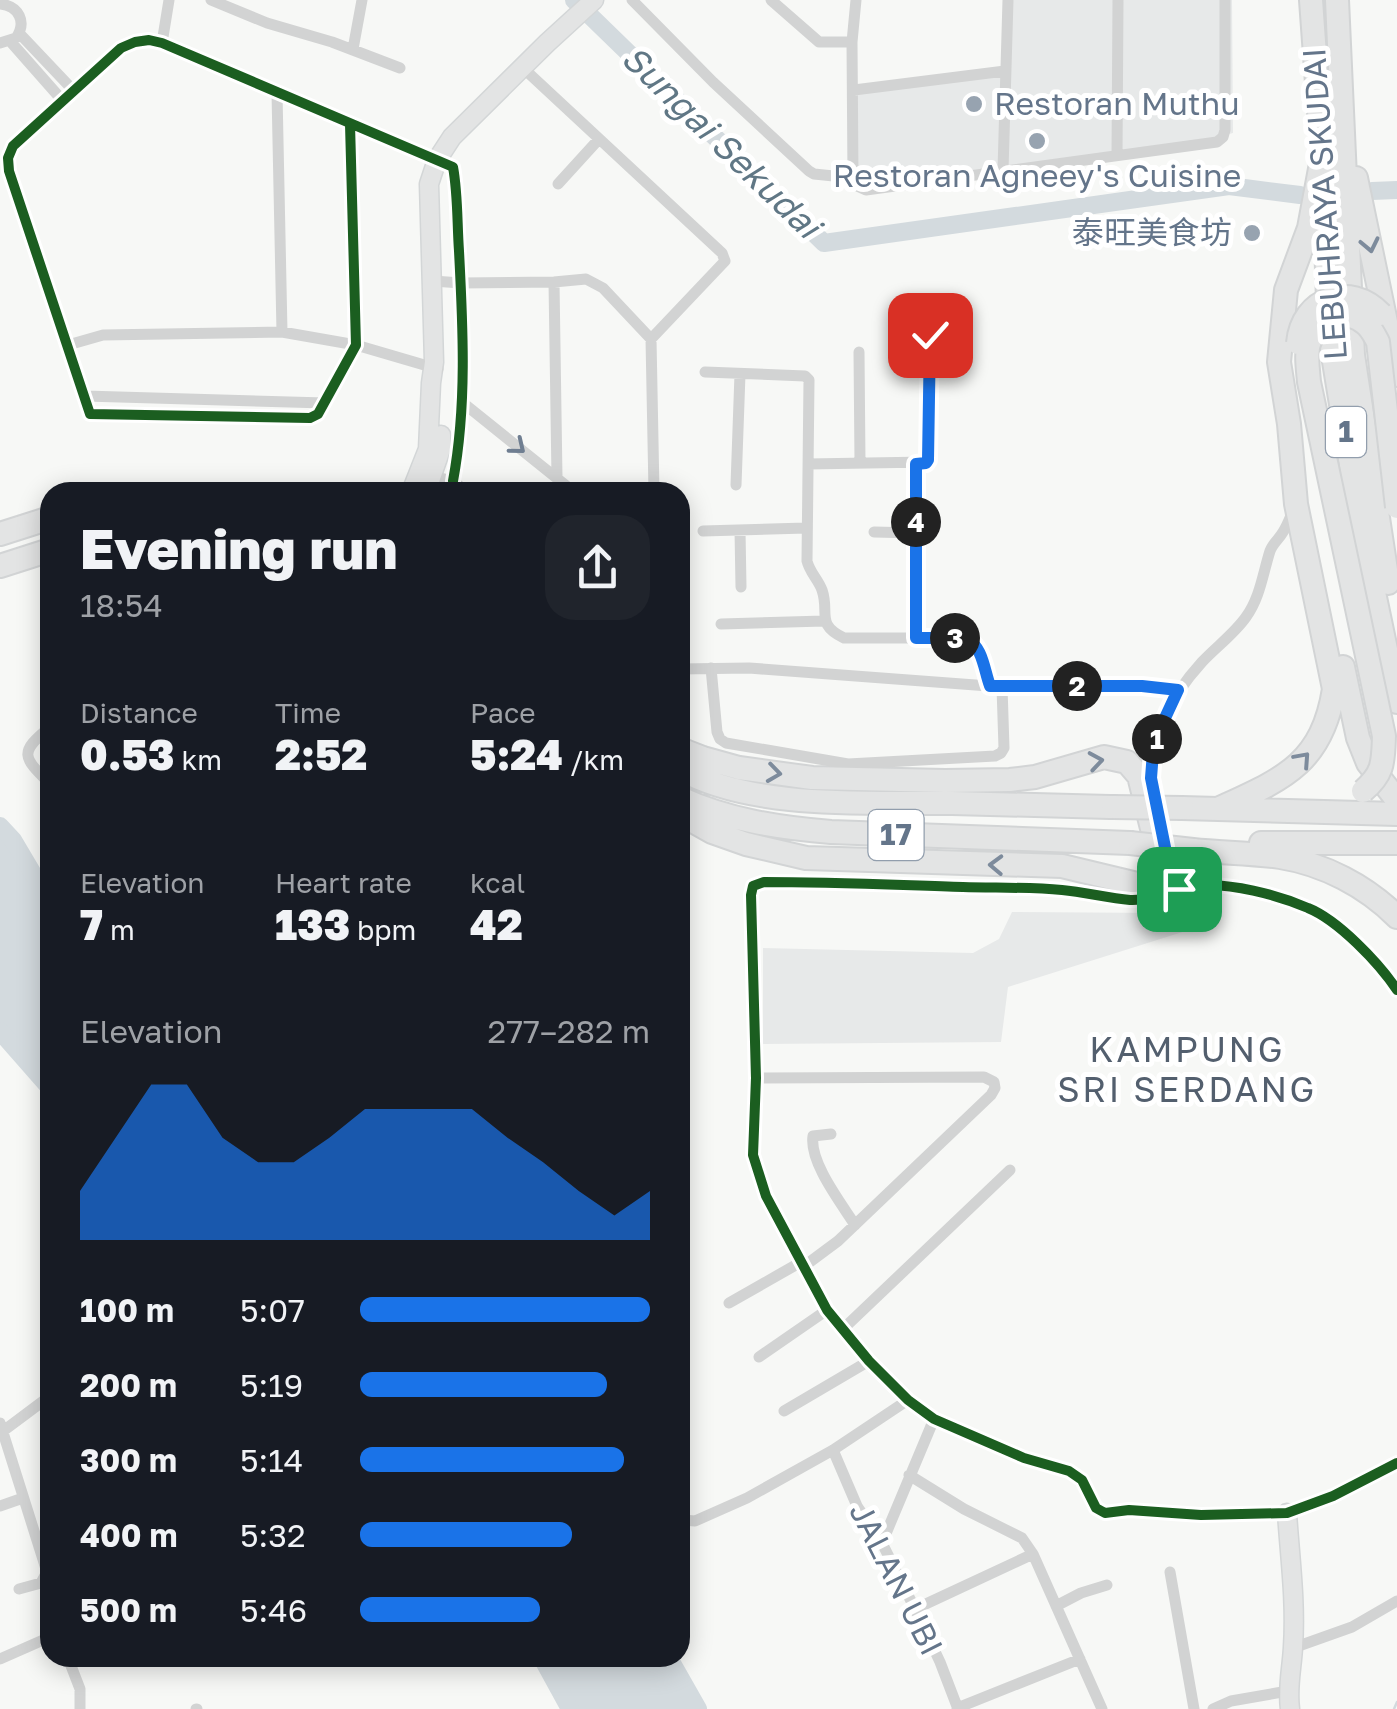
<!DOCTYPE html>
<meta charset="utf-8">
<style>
:root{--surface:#171b24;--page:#20242c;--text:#f1f3f6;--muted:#9ea1a6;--accent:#1a73e8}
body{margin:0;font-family:"Golos Text","Noto Sans SC",sans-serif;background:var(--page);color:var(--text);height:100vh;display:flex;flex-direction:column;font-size:38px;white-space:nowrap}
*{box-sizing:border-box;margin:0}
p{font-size:32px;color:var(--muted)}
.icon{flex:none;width:55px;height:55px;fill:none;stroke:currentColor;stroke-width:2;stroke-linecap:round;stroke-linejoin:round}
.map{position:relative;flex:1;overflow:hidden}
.drawer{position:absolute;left:40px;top:482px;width:650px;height:1185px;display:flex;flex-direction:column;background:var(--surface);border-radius:30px;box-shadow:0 5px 25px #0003}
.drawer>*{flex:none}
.pin{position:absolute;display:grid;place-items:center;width:85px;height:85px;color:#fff;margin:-42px;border-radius:20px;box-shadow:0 5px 15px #0006}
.km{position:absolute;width:50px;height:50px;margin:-25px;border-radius:50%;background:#222;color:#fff;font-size:28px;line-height:50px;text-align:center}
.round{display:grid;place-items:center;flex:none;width:105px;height:105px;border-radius:30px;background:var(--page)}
.summary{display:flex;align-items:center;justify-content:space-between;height:170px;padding:0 40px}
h1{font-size:55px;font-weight:800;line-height:75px}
.stats{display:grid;grid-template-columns:repeat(3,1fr);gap:15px;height:170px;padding:10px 40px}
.stats div{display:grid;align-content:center}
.stats b{font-size:42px;font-weight:800}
.stats small{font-size:28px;font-weight:400}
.stats p{font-size:28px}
.chart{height:280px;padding:20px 40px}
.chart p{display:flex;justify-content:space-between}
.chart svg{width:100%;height:180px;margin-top:10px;fill:var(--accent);opacity:.7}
ul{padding:0 40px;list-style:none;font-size:32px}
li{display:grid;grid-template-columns:160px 120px 1fr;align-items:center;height:75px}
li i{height:25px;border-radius:12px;background:var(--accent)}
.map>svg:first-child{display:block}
.built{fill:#e7e9e9}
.water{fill:#d3dade}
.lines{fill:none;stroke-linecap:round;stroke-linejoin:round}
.stream{stroke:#d3dade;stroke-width:2.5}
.river{stroke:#d3dade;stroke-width:18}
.secondary-casing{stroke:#d3d6d7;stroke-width:21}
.highway-casing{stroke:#d2d4d5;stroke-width:26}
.street{stroke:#d2d3d3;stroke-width:11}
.secondary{stroke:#e3e4e4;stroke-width:18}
.highway{stroke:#e3e4e4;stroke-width:22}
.highway-bridge-casing{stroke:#d2d4d5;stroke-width:26;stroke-linecap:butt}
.highway-bridge{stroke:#e3e4e4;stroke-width:22}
.cycleway-casing{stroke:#fff;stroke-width:16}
.cycleway{stroke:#1b5e20;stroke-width:10}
.oneway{stroke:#7d8b9c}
.oneway2{stroke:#6f7e91}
.route-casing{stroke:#fff;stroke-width:20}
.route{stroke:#1a73e8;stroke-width:12}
.poi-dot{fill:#97a3b0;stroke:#fff;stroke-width:4}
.labels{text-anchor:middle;stroke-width:10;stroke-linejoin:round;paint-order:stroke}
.shield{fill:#fff;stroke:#929ead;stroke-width:2.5}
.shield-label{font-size:30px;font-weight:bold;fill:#64758a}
.poi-label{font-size:32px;fill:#64758a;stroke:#fff;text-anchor:start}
.street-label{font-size:32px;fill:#64758a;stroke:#fff}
.water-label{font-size:35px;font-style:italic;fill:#607785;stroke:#fff}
.neighbourhood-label{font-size:35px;letter-spacing:2.5px;fill:#535f6e;stroke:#fff}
</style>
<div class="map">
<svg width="1397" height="1709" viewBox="0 0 1397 1709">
<rect width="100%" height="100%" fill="#f7f8f6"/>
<path class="built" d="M 1012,0 L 1232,0 L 1233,133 L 1214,138 L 867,187 L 861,183 L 856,177 L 857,94 L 1009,74 Z
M 1203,909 L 1211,923 L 1008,987 L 1001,1042 L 763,1044 L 763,948 L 973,953 L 999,939 L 1012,912 L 1163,913 Z"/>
<path class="water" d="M 0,826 L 13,840 L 45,894 L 50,899 L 50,1088 L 0,1031 Z
M 542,1658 L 669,1658 L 698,1709 L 570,1709 Z"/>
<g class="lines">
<path class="stream" d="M 1394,1709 L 1397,1702"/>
<path class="river" d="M 574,0 L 824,243 L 1229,186 L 1300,195
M 1372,191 L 1397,190
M 0,826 L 13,840 L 45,894 L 50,899
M 0,1031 L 50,1088
M 542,1658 L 570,1709
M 669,1658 L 698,1709"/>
<g class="secondary-casing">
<path id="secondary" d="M 411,492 L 428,449 L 431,383 L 434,362 L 429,184 L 437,160 L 452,137 L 547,43 L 594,0
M 426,492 L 441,449 L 441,435
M 1287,1513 C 1290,1558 1296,1602 1293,1647 C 1292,1668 1287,1687 1290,1709"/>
</g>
<g class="highway-casing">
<path id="highway" d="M 1311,0 L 1324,180 L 1329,331 L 1364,545 L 1397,702
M 1337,0 L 1353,355 L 1388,583
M 1356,178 L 1397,375
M 0,534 L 50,518
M 0,566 L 50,550
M 1343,667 L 1358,738 L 1368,763 L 1397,800
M 680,749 L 703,758 L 739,768 L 812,778 L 945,781 L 1010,780 L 1035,777 L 1104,757 L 1127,762 L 1139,776 L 1163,873 L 1152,885 L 1137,884 L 1062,866 L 806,858 L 746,844 L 712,832 L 680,814
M 680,769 C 753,810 869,802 952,803 C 1005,804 1059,806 1113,807
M 680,798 C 727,820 780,828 831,832 L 1130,843
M 1182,808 L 1397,814
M 1220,808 C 1283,779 1322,764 1334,689 L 1296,504 L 1289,424 L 1279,362 L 1286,290 L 1309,228 L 1322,158
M 1261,843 L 1397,843
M 1193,850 C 1222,853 1252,853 1280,857 C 1324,864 1366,886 1397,917"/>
</g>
<path class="street" d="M 211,0 L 267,23 L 332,42 L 400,68
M 632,0 L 713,82 L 809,171 L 814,174 L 853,178 L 857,186 L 866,190 L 1217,142 L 1223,137 L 1225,130 L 1225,0
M 771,0 L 819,42 L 852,42
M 0,4 C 19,6 27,22 16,38 L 0,43
M 19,33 L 73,90
M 10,41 L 62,100
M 162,43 L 169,0
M 353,49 L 362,0
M 522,67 L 722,253 L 725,261 L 651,339 L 654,492
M 854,90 L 1005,71
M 277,93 L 282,332
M 350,124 L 356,345 L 318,414 L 310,418 L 90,414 L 9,171 L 8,158 L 13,146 L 121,48 L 135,42 L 149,40 L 162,43 L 453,167 C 458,194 457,223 459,251 C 463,327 467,406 453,481
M 1117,155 L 1118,0
M 1003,170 L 1008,0
M 853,178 L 852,42 L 856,0
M 558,184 L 599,139
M 433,281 L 461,283 L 554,282 L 586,279 L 603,288 L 651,339
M 554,282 L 557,478
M 68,345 L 103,335 L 282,332 L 356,345 L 438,369
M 859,352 L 860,462
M 705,372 L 805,376 L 809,380 L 807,561 C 810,573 818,579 822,590 C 830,613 815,624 844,638 L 967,638 L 978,647 L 989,686
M 85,396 L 325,403
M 462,402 L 574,492
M 916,463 L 916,638
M 808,464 L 927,462 L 930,335
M 432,476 L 453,481 L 467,492
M 736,485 L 740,374
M 740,530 L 741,587
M 703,531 L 806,528
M 874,532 L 916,533
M 721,624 L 824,621
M 711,668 L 717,732 L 720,739 L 726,743 L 848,764 L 995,756 L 1001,753 L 1004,748 L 1002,687
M 680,669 L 749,668 L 1002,687 L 1142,685 L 1178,691
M 50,727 C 18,753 23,757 50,784
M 1153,789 C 1144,742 1172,695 1202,662 C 1216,647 1234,634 1246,617 C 1260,598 1263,573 1270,551 C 1273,543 1279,539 1283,532 C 1287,526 1290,518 1293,511
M 1397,990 C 1379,963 1338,920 1308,908 C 1278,895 1229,882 1197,886 C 1173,889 1154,901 1130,900 C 1107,898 1085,892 1062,890 C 1029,887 996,888 963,887 C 896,885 831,882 764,882 L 753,886 L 751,895 L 756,1078 L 753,1155 L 766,1196 L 827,1310 L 869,1361 L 908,1400 L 934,1419 L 1024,1458 L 1069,1471 L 1082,1480 L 1096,1508 L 1105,1513 L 1129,1510 L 1201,1515 L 1287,1513 L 1333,1496 L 1397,1463
M 756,1078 L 984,1077 L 994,1082 L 995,1088 L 991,1095 L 838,1241 L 803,1267
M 831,1134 L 813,1136 C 809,1162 841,1203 855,1225
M 729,1303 L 801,1262
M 843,1329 L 1010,1170
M 759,1357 L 827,1310
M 50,1367 L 46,1374 L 50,1381
M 784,1411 L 869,1361
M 0,1423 L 47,1572 L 41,1583 L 19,1589
M 3,1431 L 50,1396
M 833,1450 L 857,1506 L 882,1543 L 915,1609 L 940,1662 L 958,1709
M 909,1475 L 964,1509 L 1022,1538 L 1033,1554 L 1102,1709
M 0,1506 L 23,1498
M 680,1517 L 683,1520 L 695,1521 L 747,1498 L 833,1450 L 908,1400
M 882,1543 L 934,1419
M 1170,1572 L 1194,1709
M 1056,1606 L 1081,1593 L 1107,1585
M 915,1609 L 1033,1554
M 1293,1648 L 1352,1627 L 1397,1601
M 68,1658 L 80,1689 L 80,1709
M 0,1659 L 50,1637
M 957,1708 L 1080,1659
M 196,1709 L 197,1709
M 1213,1709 L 1231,1701 L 1288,1691"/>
<use href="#secondary" class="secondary"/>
<use href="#highway" class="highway"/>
<g class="highway-bridge-casing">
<path id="highway-bridge" d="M 1298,343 C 1302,298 1350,281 1381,314
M 1363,791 C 1384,773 1383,762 1384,736 L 1309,382 C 1308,369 1305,352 1310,341 C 1319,319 1343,307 1363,322 C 1371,327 1374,335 1378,342 L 1397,507
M 1113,807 L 1182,808
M 1130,843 L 1193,850"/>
</g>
<use href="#highway-bridge" class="highway-bridge"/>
<g class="cycleway-casing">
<path id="cycleway" d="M 350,124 L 356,345 L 318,414 L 310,418 L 90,414 L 9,171 L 8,158 L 13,146 L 121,48 L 135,42 L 149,40 L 162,43 L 453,167 C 458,194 457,223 459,251 C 463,327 467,406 453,481
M 1397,990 C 1379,963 1338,920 1308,908 C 1278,895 1229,882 1197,886 C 1173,889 1154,901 1130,900 C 1107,898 1085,892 1062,890 C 1029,887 996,888 963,887 C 896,885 831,882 764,882 L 753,886 L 751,895 L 756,1078 L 753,1155 L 766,1196 L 827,1310 L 869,1361 L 908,1400 L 934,1419 L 1024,1458 L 1069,1471 L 1082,1480 L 1096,1508 L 1105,1513 L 1129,1510 L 1201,1515 L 1287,1513 L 1333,1496 L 1397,1463"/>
</g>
<use href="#cycleway" class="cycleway"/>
</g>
<defs><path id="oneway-chevron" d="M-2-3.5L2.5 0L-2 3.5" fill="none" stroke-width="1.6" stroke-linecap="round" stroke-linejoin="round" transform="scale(2.5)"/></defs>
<g class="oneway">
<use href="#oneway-chevron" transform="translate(1370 245) rotate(78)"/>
<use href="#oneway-chevron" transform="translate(1303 759) rotate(-48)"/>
<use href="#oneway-chevron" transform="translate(1096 761) rotate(-9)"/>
<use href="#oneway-chevron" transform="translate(774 773) rotate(8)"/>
<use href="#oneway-chevron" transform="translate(996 865) rotate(-178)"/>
</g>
<use class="oneway2" href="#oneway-chevron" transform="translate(518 447) rotate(39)"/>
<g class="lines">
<g class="route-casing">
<path id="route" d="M 930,335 L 928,460 L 926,463 L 916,464 L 916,638 L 966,638 C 983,647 984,670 990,686 L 1142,686 L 1178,690 L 1159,731 L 1153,752 L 1151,778 L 1170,872 L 1179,889"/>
</g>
<use href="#route" class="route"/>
</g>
<g class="poi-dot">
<circle cx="974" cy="104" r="10"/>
<circle cx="1037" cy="141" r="10"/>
<circle cx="1252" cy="233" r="10"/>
</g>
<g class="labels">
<g class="shield">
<rect x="1326" y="407" width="40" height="50" rx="8"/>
<rect x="868.5" y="810" width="55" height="50" rx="8"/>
</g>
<g class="shield-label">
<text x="1346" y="442">1</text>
<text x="896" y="845">17</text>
</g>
<g class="poi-label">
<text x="994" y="115">Restoran Muthu</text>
<text x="1037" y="187" text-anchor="middle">Restoran Agneey's Cuisine</text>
<text x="1232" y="244" text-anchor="end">泰旺美食坊</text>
</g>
<g class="street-label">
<text transform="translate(1325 204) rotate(-94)" y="11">LEBUHRAYA SKUDAI</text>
<text transform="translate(896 1579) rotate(63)" y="11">JALAN UBI</text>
</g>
<g class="water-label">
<text transform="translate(721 142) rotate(44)" y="12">Sungai Sekudai</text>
</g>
<g class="neighbourhood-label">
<text x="1187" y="1062">KAMPUNG<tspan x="1187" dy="40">SRI SERDANG</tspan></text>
</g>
</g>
</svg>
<div class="pin" style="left:1179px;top:889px;background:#1e9e55"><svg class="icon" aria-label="arrive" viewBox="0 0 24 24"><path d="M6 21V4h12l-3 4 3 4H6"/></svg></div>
<div class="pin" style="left:930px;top:335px;background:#d93025"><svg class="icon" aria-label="check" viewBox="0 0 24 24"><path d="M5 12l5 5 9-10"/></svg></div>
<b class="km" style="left:1157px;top:739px">1</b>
<b class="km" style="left:1077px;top:686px">2</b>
<b class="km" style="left:955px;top:638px">3</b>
<b class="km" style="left:916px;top:522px">4</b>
<section class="drawer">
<div class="summary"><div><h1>Evening run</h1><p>18:54</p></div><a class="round"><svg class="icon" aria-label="share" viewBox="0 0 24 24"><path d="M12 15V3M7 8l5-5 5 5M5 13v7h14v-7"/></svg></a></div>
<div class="stats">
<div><p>Distance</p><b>0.53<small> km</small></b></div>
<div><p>Time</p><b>2:52</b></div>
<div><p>Pace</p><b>5:24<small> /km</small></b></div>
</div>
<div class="stats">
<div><p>Elevation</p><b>7<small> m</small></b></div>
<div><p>Heart rate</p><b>133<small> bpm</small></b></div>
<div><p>kcal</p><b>42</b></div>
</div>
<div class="chart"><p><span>Elevation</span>277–282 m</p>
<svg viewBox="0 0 160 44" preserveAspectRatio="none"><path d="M0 44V32L10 19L20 6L30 6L40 19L50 25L60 25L70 19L80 12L90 12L100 12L110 12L120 19L130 25L140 32L150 38L160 32V44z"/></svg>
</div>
<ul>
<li><b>100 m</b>5:07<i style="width:100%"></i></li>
<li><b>200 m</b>5:19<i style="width:85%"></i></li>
<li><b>300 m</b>5:14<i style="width:91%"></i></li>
<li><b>400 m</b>5:32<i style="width:73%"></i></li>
<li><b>500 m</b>5:46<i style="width:62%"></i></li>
</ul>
</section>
</div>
